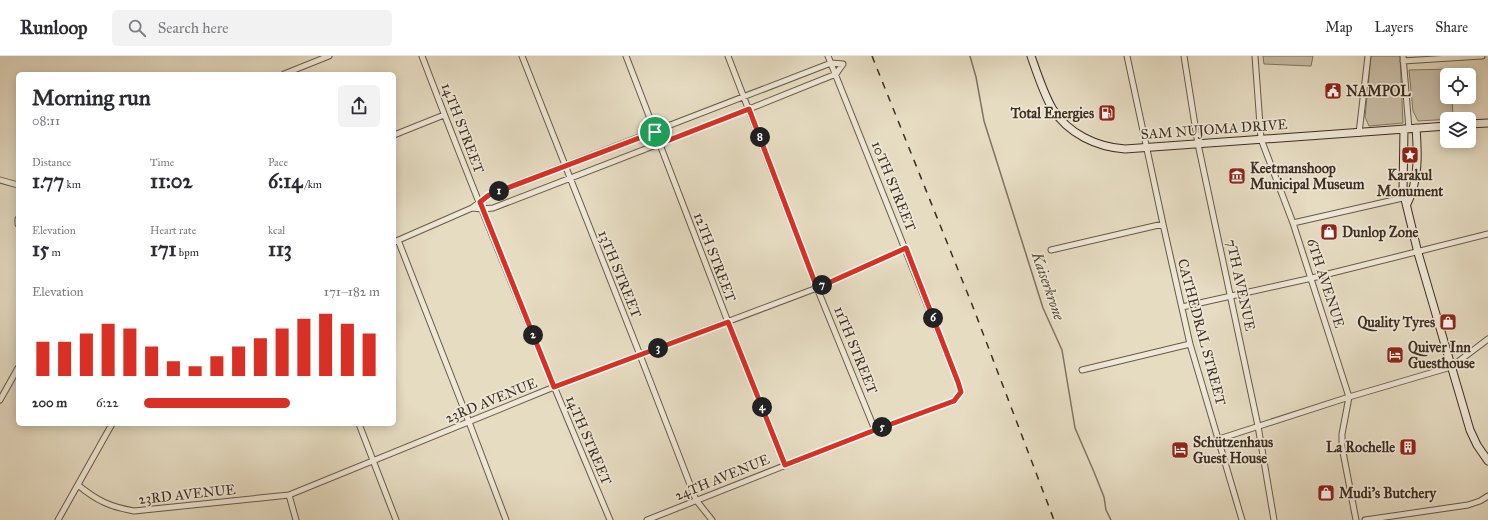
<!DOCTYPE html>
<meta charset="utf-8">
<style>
:root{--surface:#fff;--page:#f2f2f3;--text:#2b2b33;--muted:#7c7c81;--line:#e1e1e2;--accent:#d93025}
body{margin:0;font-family:"IM FELL Great Primer",serif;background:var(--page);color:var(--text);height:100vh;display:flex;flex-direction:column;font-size:15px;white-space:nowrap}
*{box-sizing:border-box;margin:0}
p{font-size:13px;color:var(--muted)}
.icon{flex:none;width:22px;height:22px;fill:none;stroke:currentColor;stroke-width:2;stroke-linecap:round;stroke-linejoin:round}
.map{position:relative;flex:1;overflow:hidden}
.panel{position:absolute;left:16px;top:16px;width:380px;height:354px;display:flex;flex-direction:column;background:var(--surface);border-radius:6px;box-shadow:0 2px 10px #0003}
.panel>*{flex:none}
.fabs{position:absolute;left:1440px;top:12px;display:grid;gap:8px}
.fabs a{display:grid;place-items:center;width:36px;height:36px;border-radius:6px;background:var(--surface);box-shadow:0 2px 10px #0003;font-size:20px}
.pin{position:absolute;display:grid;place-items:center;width:34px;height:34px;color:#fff;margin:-17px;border:2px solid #fff;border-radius:50%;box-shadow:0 1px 4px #0007}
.km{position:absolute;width:20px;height:20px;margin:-10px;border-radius:50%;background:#222;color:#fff;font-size:11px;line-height:20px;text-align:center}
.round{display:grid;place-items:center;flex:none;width:42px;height:42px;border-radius:6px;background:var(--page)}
.headline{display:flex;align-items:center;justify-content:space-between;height:68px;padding:0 16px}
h1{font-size:22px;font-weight:800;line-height:30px}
.stats{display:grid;grid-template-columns:repeat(3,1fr);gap:6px;height:68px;padding:4px 16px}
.stats div{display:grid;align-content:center}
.stats b{font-size:20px;font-weight:800}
.stats small{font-size:11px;font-weight:400}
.stats p{font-size:11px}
.chart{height:112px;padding:8px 16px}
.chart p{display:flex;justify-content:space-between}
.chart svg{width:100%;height:72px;margin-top:4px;stroke:var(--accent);stroke-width:6}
ul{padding:0 16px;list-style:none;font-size:13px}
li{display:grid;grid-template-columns:64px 48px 1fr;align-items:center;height:30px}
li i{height:10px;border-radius:5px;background:var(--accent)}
header{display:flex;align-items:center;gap:24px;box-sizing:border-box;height:56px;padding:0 20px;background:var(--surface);border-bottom:1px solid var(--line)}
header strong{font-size:19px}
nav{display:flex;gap:22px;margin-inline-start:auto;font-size:14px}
.search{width:280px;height:36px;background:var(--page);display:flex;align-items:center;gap:10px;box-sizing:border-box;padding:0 14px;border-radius:6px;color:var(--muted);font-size:15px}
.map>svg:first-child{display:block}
.green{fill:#c9bea7;stroke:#837664}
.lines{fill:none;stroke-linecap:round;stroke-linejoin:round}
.stream{stroke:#807362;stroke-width:1.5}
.street-casing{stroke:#675a4a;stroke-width:7}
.secondary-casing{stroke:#3d2e22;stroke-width:9}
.street{stroke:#efe8d7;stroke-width:5}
.secondary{stroke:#efe8d7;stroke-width:7}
.rail{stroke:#3d2e22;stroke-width:1.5;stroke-dasharray:7 7;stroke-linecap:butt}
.route-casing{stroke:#fff;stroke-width:8}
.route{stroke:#d93025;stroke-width:5}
.labels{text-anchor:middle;stroke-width:3.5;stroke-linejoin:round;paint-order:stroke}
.poi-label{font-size:14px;font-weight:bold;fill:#3d2e22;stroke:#efe8d7;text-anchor:start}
.street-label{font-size:14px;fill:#3d2e22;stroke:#efe8d7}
.water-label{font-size:15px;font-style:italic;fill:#594b3c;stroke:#efe8d7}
</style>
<header>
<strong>Runloop</strong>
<div class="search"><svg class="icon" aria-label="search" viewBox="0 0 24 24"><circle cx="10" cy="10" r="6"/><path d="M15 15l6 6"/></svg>Search here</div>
<nav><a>Map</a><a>Layers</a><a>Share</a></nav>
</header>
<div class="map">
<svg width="1488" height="464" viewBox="0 0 1488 464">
<rect width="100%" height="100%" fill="#e6dcc2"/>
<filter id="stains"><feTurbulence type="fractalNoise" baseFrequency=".005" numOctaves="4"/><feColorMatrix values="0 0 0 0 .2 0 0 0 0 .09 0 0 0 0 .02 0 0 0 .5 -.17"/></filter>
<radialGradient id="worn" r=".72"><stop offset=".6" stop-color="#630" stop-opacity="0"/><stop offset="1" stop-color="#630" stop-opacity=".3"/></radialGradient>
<path class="green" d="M 1263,0 L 1313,0 L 1311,10 L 1264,8 Z
M 1371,0 L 1400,0 L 1403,67 L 1369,70 L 1365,61 Z
M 1452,13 L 1452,19 L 1447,19 L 1447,41 L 1452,41 L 1453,63 L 1418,65 L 1413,55 L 1409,14 Z"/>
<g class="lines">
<path class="stream" d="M 970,0 L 976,21 L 984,65 L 1043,252 L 1062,294 L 1075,372 L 1094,416 L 1104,441 L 1106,454 L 1111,464"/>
<g class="street-casing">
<path id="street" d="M 422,0 C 481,156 545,310 610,464
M 522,0 L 640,299 L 696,444 L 712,464
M 626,0 L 728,266 L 785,409
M 728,0 L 817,232 L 875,374
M 1127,0 L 1163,168 L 1190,288 L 1242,464
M 1184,0 L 1198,88 L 1258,370 L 1274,464
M 1255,0 L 1261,83 L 1293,167 L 1349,341 L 1342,378 L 1342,391 L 1356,464
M 1403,0 L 1409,73
M 1403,5 L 1482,0
M 284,18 L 329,0
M 1359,77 L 1368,0
M 394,79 L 444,59
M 0,124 L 18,129
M 18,163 L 18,168
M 1293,167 L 1407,141
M 398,184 L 469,366 L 506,464
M 394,186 L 472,152 L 489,139 L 831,7 L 843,8 L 836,18 L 749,53 L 493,152 L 482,153 L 472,152
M 1051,194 L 1163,168
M 1182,251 L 1312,222 L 1488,178
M 1082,314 L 1190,288
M 0,344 L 18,312
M 359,368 L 396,464
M 1219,383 L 1349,341 L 1451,311 L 1488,283
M 78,429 C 97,445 111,451 134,455 L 289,439 L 554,331 L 817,232 L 906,192
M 289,439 L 296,464
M 58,464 L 112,368
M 647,464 L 875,374 L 954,345 L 961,336 L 958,326 L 828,0
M 1365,464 L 1468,449 L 1480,445 L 1488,440"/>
</g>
<g class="secondary-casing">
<path id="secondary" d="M 1031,0 C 1037,17 1043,36 1052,52 C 1068,78 1097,91 1125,93 L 1447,70
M 1469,68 L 1488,67
M 1404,73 L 1403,135 L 1418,197 L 1470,374 L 1477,389 L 1488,405
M 1407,148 C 1419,124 1418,98 1416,72"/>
</g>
<use href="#street" class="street"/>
<use href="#secondary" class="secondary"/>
<path class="rail" d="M 872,0 L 973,251 L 1054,464"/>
</g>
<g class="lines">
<g class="route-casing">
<path id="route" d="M 749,53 L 817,232 L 906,192 L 958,326 L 961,336 L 954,345 L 875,374 L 785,409 L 728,266 L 554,331 L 480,146 L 489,139 L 655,76 L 659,88 Z"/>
</g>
<use href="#route" class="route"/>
</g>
<defs>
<g id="civic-square" transform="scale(0.9)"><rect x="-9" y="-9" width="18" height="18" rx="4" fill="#8f2418" stroke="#efe8d7"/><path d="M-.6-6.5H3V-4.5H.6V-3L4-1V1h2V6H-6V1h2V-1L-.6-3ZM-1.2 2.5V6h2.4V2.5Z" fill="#fff"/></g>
<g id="fuel-square" transform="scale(0.9)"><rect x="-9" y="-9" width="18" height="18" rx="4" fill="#8f2418" stroke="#efe8d7"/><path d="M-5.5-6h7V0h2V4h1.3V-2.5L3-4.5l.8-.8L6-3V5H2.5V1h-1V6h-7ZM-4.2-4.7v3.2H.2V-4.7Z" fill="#fff"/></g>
<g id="sight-square" transform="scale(0.9)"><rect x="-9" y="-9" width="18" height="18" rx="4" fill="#8f2418" stroke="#efe8d7"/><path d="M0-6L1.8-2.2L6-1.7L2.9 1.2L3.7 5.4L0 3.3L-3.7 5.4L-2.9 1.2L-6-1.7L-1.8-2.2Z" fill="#fff"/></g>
<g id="museum-square" transform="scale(0.9)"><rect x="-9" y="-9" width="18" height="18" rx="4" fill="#8f2418" stroke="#efe8d7"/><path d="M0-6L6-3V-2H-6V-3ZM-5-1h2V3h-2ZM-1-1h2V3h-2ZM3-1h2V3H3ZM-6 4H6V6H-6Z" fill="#fff"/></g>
<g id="shop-square" transform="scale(0.9)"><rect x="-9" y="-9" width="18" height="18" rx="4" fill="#8f2418" stroke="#efe8d7"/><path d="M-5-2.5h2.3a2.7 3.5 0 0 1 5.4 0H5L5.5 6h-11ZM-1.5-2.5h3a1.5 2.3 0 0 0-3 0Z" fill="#fff"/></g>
<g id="hotel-square" transform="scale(0.9)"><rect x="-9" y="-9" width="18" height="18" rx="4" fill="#8f2418" stroke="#efe8d7"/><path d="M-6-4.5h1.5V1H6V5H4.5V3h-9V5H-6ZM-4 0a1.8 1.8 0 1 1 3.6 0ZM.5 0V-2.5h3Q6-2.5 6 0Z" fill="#fff"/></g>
<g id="building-square" transform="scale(0.9)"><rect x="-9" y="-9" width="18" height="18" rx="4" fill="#8f2418" stroke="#efe8d7"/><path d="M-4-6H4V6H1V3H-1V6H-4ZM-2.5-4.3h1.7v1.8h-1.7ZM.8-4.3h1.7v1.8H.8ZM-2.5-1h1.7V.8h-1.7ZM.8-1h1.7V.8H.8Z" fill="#fff"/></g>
</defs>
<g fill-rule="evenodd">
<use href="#civic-square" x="1333" y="35"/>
<use href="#fuel-square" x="1107" y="57"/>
<use href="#sight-square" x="1410" y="99"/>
<use href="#museum-square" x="1237" y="120"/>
<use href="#shop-square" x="1329" y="176"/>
<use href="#shop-square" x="1448" y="266"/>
<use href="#hotel-square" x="1395" y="299"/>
<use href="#building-square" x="1408" y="391"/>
<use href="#hotel-square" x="1180" y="394"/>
<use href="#shop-square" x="1326" y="437"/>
</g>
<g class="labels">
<g class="poi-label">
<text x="1346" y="40">NAMPOL</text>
<text x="1094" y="62" text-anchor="end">Total Energies</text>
<text x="1250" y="117">Keetmanshoop<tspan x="1250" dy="16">Municipal Museum</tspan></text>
<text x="1410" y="124" text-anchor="middle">Karakul<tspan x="1410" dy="16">Monument</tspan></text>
<text x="1342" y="181">Dunlop Zone</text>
<text x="1435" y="271" text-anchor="end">Quality Tyres</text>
<text x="1408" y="296">Quiver Inn<tspan x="1408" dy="16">Guesthouse</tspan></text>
<text x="1193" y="391">Schützenhaus<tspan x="1193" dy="16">Guest House</tspan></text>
<text x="1395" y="396" text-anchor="end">La Rochelle</text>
<text x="1339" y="442">Mudi's Butchery</text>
</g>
<g class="street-label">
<text transform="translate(463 72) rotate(69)" y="5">14TH STREET</text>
<text transform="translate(1214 73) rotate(-4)" y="5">SAM NUJOMA DRIVE</text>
<text transform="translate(894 130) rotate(68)" y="5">10TH STREET</text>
<text transform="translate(715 201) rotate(69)" y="5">12TH STREET</text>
<text transform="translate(620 218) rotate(68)" y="5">13TH STREET</text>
<text transform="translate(1326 227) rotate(72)" y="5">6TH AVENUE</text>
<text transform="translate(1241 229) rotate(78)" y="5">7TH AVENUE</text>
<text transform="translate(1202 276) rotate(75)" y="5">CATHEDRAL STREET</text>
<text transform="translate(856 294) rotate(68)" y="5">11TH STREET</text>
<text transform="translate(491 344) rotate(-22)" y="5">23RD AVENUE</text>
<text transform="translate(589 384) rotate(67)" y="5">14TH STREET</text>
<text transform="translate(722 421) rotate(-22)" y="5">24TH AVENUE</text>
<text transform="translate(187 438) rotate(-6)" y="5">23RD AVENUE</text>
</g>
<g class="water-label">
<text transform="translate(1048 230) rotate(71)" y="5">Kaiserkrone</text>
</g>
</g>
<rect width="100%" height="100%" filter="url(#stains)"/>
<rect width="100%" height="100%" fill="url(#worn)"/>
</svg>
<div class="fabs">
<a><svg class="icon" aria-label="locate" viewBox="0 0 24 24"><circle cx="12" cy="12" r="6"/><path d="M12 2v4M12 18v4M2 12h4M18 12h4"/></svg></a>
<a><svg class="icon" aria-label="layers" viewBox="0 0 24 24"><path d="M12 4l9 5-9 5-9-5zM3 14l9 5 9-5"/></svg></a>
</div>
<div class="pin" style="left:655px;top:76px;background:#1e9e55"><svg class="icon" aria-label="arrive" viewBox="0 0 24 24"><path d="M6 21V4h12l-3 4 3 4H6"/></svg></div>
<b class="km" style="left:499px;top:135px">1</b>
<b class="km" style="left:533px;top:279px">2</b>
<b class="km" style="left:658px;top:292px">3</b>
<b class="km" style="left:762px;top:351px">4</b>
<b class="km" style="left:882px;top:371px">5</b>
<b class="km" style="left:933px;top:262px">6</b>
<b class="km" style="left:822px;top:229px">7</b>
<b class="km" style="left:760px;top:81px">8</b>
<section class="panel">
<div class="headline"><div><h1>Morning run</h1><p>08:11</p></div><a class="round"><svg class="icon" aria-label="share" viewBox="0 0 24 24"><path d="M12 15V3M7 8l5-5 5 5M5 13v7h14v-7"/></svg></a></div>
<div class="stats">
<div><p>Distance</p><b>1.77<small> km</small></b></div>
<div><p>Time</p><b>11:02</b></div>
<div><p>Pace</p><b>6:14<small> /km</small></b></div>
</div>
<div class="stats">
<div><p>Elevation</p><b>15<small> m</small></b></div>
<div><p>Heart rate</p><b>171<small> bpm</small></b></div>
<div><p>kcal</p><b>113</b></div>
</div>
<div class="chart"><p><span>Elevation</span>171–182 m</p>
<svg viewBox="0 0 160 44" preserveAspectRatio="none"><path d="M5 44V23M15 44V23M25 44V18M35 44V12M45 44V15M55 44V26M65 44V35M75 44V38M85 44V32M95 44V26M105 44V21M115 44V15M125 44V9M135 44V6M145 44V12M155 44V18"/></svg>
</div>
<ul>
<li><b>200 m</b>6:22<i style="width:62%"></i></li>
</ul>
</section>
</div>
